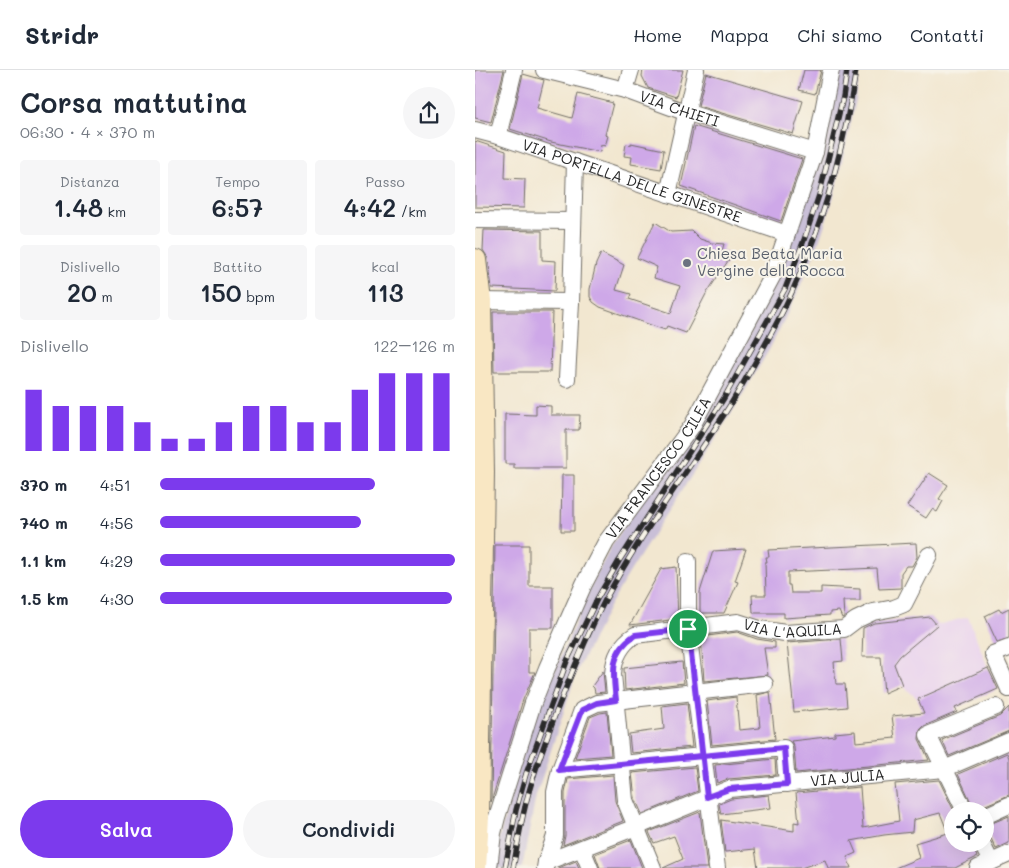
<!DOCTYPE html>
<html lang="it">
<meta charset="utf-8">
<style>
:root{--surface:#fff;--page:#f6f6f7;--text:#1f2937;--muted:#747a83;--line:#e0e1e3;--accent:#7c3aed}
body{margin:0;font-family:Mali,sans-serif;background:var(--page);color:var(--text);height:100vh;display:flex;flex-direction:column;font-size:19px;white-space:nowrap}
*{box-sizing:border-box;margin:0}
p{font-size:16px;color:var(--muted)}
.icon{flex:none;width:28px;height:28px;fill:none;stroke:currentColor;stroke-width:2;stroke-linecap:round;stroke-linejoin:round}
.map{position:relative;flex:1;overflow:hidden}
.details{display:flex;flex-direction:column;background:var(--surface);width:475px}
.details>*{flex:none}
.fabs{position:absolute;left:469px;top:732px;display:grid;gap:10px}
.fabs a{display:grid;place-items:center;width:50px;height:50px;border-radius:50%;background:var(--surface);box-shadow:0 5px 20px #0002;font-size:25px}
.pin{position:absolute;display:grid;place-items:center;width:42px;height:42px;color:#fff;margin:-21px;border:2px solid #fff;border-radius:50%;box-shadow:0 1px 5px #0007}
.round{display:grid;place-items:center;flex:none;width:52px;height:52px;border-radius:26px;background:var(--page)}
.head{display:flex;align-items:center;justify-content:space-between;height:85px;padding:0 20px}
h1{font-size:28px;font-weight:600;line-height:38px}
.stats{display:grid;grid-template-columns:repeat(3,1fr);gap:8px;height:85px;padding:5px 20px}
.stats div{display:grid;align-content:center;border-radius:5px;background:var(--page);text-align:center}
.stats b{font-size:25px;font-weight:600}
.stats small{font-size:14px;font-weight:400}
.stats p{font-size:14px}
.chart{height:140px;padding:10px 20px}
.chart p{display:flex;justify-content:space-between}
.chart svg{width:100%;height:90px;margin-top:5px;stroke:var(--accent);stroke-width:6}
.action{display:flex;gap:10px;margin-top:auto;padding:10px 20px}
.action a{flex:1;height:58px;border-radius:30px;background:var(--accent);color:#fff;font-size:20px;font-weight:600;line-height:58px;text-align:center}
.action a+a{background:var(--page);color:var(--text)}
ul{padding:0 20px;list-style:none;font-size:16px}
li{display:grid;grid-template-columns:80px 60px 1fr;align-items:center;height:38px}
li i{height:12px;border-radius:6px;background:var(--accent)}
header{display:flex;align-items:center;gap:30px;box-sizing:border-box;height:70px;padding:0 25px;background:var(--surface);border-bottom:1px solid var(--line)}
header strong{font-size:24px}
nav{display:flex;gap:28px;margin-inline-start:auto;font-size:18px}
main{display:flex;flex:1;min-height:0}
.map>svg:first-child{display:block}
.built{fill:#e9d2ee}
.industrial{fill:#c9bfd7}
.building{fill:#cea8e8}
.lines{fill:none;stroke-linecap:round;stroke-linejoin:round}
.minor-casing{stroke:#716d65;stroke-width:18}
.secondary-casing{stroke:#716d65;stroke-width:24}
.minor{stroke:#fff;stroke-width:16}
.secondary{stroke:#f9e7c3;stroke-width:22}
.rail-casing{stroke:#2b2b2b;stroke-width:5.5}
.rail{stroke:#f7f3e8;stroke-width:4;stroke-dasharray:11;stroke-linecap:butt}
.route-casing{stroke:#fff;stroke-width:10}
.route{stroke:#7c3aed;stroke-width:6}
.worship-dot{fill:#6b7280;stroke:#f7f3e8;stroke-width:2}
.labels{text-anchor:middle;stroke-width:4;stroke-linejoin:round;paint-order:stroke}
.street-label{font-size:15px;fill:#2b2b2b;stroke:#f7f3e8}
.worship-label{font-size:15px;fill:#5b616d;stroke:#f7f3e8;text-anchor:start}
</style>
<header>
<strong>Stridr</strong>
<nav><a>Home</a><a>Mappa</a><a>Chi siamo</a><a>Contatti</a></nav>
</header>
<main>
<section class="details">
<div class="head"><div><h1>Corsa mattutina</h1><p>06:30 · 4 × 370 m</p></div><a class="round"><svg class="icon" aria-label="share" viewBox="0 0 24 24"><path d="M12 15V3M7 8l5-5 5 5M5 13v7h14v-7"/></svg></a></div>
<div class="stats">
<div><p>Distanza</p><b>1.48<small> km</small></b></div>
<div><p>Tempo</p><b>6:57</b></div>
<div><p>Passo</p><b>4:42<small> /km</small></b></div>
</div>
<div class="stats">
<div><p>Dislivello</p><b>20<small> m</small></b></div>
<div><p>Battito</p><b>150<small> bpm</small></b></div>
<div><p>kcal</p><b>113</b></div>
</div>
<div class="chart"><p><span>Dislivello</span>122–126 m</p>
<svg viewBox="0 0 160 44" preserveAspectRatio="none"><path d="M5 44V14M15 44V22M25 44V22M35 44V22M45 44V30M55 44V38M65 44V38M75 44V30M85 44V22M95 44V22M105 44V30M115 44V30M125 44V14M135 44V6M145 44V6M155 44V6"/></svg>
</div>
<ul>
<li><b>370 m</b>4:51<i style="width:73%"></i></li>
<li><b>740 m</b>4:56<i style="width:68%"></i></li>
<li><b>1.1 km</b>4:29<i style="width:100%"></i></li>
<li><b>1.5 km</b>4:30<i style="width:99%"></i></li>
</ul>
<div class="action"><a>Salva</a><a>Condividi</a></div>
</section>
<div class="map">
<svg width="534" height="798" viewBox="0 0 534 798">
<rect width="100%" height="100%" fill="#f7f3e8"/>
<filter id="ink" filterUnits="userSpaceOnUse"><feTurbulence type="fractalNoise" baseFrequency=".02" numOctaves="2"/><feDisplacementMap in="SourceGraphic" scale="10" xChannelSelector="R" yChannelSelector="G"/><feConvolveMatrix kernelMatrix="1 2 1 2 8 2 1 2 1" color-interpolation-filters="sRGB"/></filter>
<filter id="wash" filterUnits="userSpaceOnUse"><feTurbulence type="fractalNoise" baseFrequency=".0096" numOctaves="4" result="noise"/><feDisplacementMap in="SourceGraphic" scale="20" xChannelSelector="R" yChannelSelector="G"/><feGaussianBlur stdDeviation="1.12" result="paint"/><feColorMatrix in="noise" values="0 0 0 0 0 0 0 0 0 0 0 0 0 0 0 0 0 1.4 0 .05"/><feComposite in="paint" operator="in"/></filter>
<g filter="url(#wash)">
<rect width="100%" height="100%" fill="#f2e7d0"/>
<path class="built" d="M 493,547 L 513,598 L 443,629 L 427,615 L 419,594 L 425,586 L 462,555 Z"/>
<path class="industrial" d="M 359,0 L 385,0 L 381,30 L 359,126 L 343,175 L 321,226 L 294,280 L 261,336 L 156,500 L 135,535 L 102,601 L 61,726 L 47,798 L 19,798 L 24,768 L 55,658 L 116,516 L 136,477 L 275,264 Z"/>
<g id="blocks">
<path class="building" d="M 0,0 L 29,0 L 16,52 L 0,48 Z
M 168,0 L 208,0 L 201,27 L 173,18 L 167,6 Z
M 329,0 L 346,0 L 340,24 L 324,20 Z
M 231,3 L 328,31 L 318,64 L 223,36 Z
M 48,4 L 69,10 L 62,38 L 97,48 L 103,24 L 138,33 L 130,65 L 133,66 L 130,76 L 126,75 L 125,82 L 76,72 L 35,59 Z
M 219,56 L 327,89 L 306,151 L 206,116 Z
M 0,71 L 31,81 L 30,108 L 50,109 L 49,138 L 0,137 Z
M 156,73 L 189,80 L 186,99 L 156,94 L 157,87 L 149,86 L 151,74 L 156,75 Z
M 180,152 L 196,162 L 217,161 L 225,169 L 237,173 L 249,174 L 247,181 L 257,185 L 231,224 L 211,263 L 192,256 L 190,260 L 125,237 L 118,232 L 115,227 L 115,219 L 121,194 L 126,183 L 149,195 L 141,220 L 156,224 L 154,229 L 196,243 L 205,216 L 179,208 L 182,197 L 162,188 Z
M 9,160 L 67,161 L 67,190 L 81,191 L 80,221 L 17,218 L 13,188 L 8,180 Z
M 18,242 L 77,242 L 75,302 L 19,302 Z
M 61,335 L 76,336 L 76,345 L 105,345 L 104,360 L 91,360 L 91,398 L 39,398 L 39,394 L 30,394 L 30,344 L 61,345 Z
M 454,403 L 473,415 L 464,429 L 468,431 L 462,442 L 457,439 L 451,448 L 432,436 Z
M 87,405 L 99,405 L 99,461 L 86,461 Z
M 441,473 L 442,487 L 437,496 L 431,496 L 426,503 L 426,518 L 404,519 L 402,498 L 313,502 L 313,515 L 315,515 L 316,523 L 346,523 L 346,517 L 385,519 L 385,531 L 368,531 L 369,547 L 367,548 L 364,541 L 355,542 L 355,545 L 309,548 L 309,543 L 278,543 L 277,525 L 291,525 L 290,492 L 292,492 L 291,487 L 294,487 L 293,480 Z
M 20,475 L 54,475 L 54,516 L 78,516 L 78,558 L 54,558 L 54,602 L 60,602 L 48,630 L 16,732 Z
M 271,479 L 260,511 L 263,512 L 249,543 L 225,543 L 225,522 L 238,481 Z
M 201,497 L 203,549 L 155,555 L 186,499 Z
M 534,538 L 534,568 L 522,572 L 510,546 L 524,539 L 526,542 Z
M 455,547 L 462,555 L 425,586 L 419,594 L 427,615 L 409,623 L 406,587 L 387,587 L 388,558 L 399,553 Z
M 262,562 L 282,569 L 300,572 L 300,578 L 289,578 L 293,605 L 229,611 L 226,567 Z
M 366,569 L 368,591 L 359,592 L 361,614 L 370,614 L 372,637 L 319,642 L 312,573 Z
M 207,592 L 209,613 L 150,620 L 149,598 Z
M 513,598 L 523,619 L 480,638 L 482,642 L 449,656 L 445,660 L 444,669 L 454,690 L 321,703 L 319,677 L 316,671 L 360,666 L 360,663 L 380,661 L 381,672 L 420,668 L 417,646 L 449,643 L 443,629 Z
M 128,601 L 130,622 L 120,623 L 119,618 L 117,616 Z
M 295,622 L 300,669 L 237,675 L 232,631 L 261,627 L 264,660 L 285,658 L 282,625 Z
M 212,633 L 217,677 L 156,683 L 154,664 L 189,659 L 187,636 Z
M 534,637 L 534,661 L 474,686 L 467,670 L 525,646 Z
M 132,642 L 136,685 L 100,688 L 115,647 L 125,643 Z
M 532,683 L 534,688 L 534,725 L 506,737 L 500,741 L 483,704 Z
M 300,689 L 301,705 L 253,709 L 242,713 L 240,695 Z
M 220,697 L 223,721 L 167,744 L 160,728 L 157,703 Z
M 138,705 L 140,731 L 148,751 L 88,775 L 90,766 L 90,723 L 93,709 Z
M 464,710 L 479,741 L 478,741 L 478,774 L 497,774 L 502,787 L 480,798 L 420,798 L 444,788 L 440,773 L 473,763 L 465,743 L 438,750 L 437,762 L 409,765 L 376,771 L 381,783 L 372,787 L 376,798 L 353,798 L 350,790 L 326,798 L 283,798 L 280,779 L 250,782 L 246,750 L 319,761 L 319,752 L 324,753 L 321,723 L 385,717 L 388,758 L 424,751 L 420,714 Z
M 294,725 L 296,738 L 246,744 L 244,734 L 256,729 Z
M 225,742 L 232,798 L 188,798 L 208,789 L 199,766 L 179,773 L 174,762 Z
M 534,746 L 534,773 L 521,779 L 510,756 Z
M 156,770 L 167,798 L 125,798 L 120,784 Z
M 101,791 L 104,798 L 83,798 Z"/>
</g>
</g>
<g filter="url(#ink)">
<use href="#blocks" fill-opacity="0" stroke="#716d65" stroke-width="1"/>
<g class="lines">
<g class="minor-casing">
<g id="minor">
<path id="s1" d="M 69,0 L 150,20 L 207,41 L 340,82"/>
<path d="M 150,20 L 156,0"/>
<path id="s2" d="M 0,60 L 23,66 L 312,164"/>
<path d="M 23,66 L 39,0"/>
<path d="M 193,124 L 221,0"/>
<path d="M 0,150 L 97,151"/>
<path d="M 5,231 L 96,232"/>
<path d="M 92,309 L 96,232 L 100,92"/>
<path d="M 213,491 L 213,559 L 242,798"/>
<path d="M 534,578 L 518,584 L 534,619"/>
<path d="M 85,700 L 309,678 L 312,714"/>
<path d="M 490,741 L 453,665 L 521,637"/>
<path d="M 510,746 L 534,735"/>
<path d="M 507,774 L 516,792"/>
<path d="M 107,779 L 115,798"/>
<path id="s3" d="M 71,792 L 161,757 L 254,719 L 469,699 L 534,671"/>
<path id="s4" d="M 14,798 L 18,763 L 22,747 L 58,633 L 72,598 L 109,514 L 131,472 L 217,356 L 298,205 L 340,82 L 356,0"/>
<path d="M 70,798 L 71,792 L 80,766 L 80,722 L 85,700 L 107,640 L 122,633 L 290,614"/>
<path id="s5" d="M 178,798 L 150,730 L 138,604 C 139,587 146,574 160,565 L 263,552 L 285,559 L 310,563 L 369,559 L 381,550 L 398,542 L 419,538 L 429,534 L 454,485"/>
<path d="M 503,798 L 534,784"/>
</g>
</g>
<g class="secondary-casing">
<path id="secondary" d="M 0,190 L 5,231 L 8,402 L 3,746 L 0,798"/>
</g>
<use href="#minor" class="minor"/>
<use href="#secondary" class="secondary"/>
<g class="rail-casing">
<path id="rail" d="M 30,798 L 41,740 L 51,704 L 92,591 L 122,529 L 144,491 L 249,328 L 310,219 L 329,170 L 345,122 L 368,27 L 372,0
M 38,798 C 42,778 45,757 50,737 C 57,706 69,676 80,645 C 95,607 110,569 129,532 C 166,462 215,399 257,332 C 278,297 299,261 316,224 C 349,153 369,77 381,0"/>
</g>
<use href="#rail" class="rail"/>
</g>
</g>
<g class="lines" filter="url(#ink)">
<g class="route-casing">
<path id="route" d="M 213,559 L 160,565 C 134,582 138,603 141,630 L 122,633 L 107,640 L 84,700 L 309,678 L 312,714 L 254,719 L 232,727 C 226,671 220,615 213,559"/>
</g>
<use href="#route" class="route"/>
</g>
<circle class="worship-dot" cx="212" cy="193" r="5"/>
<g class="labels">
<g class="street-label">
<text dy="5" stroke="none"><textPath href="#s1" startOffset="141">VIA CHIETI</textPath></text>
<text dy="5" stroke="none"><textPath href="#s2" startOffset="165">VIA PORTELLA DELLE GINESTRE</textPath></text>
<text dy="5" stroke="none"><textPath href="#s4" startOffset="439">VIA FRANCESCO CILEA</textPath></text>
<text dy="5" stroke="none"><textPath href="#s5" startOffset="406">VIA L'AQUILA</textPath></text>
<text dy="5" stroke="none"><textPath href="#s3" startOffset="316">VIA JULIA</textPath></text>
</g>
<g class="worship-label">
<text x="222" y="189">Chiesa Beata Maria<tspan x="222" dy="17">Vergine della Rocca</tspan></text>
</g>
</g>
</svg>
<div class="fabs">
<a><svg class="icon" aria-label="locate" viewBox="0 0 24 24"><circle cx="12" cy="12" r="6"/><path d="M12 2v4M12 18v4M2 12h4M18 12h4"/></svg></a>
</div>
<div class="pin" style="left:213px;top:559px;background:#1e9e55"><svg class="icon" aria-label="arrive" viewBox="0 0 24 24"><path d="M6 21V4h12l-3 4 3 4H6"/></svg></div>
</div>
</main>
